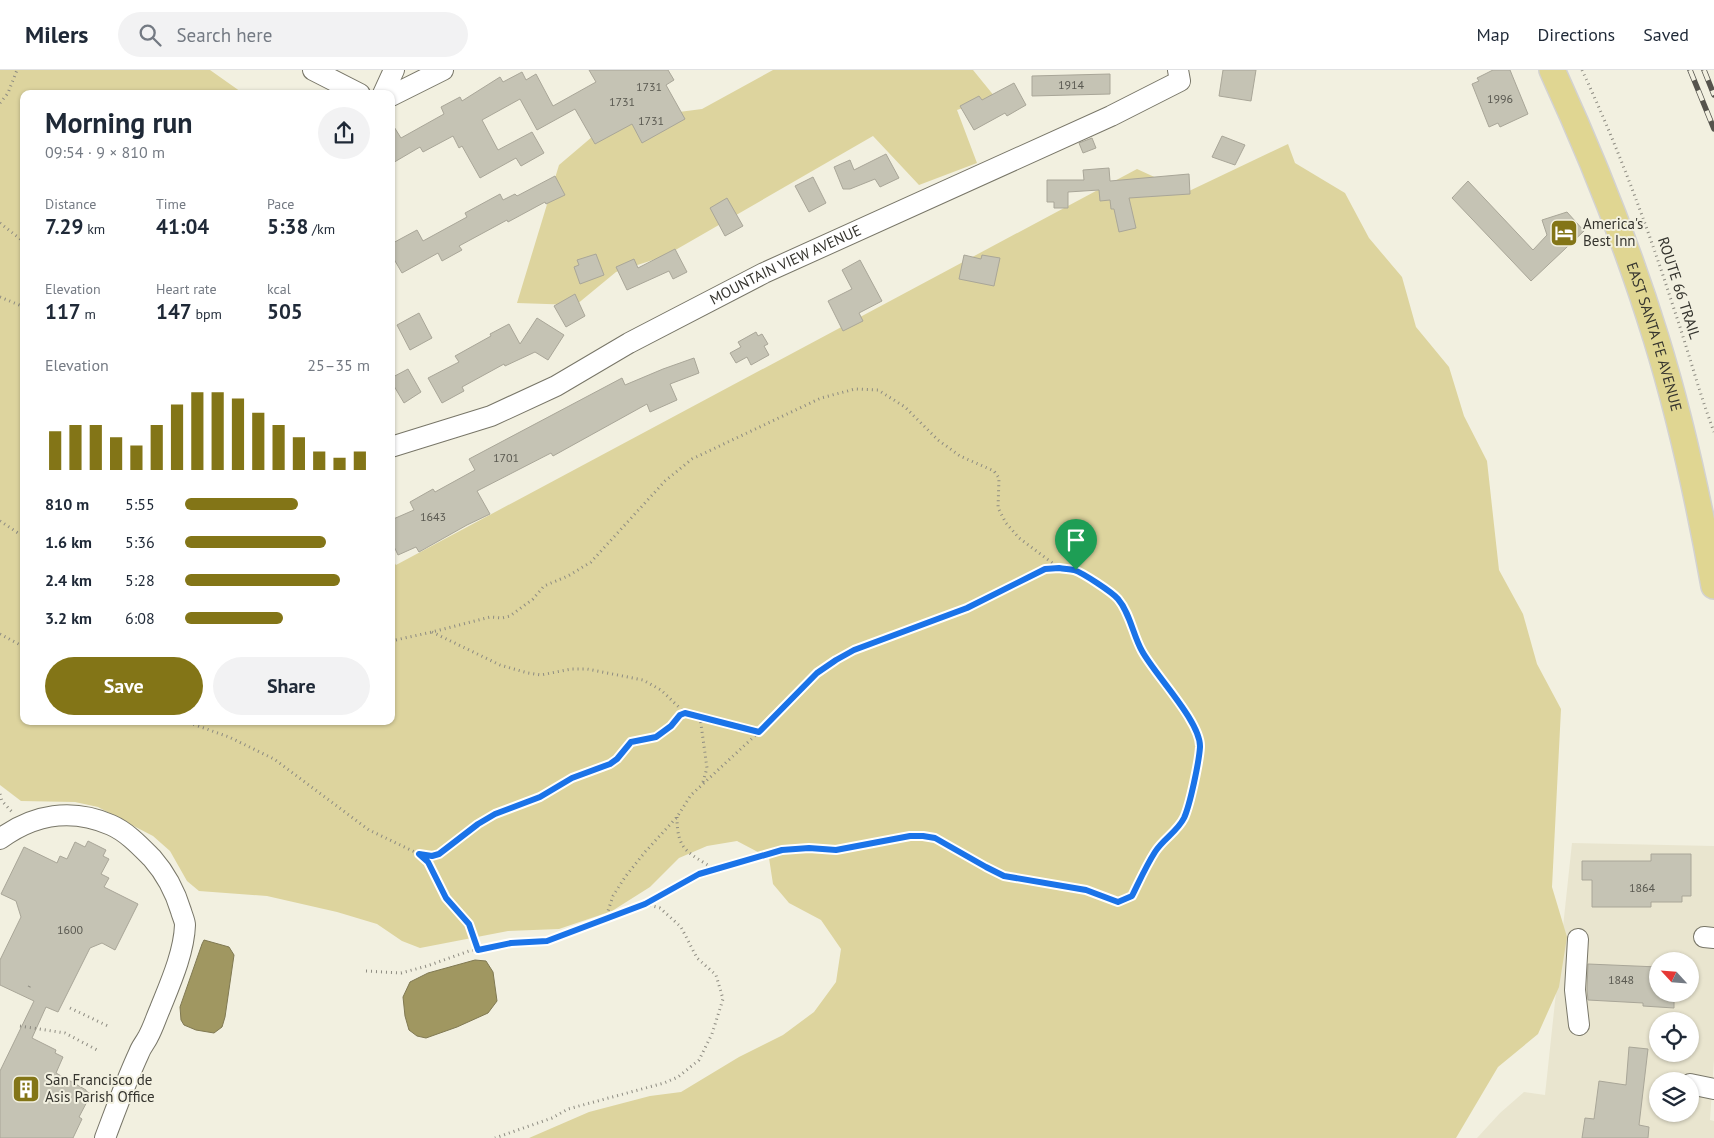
<!DOCTYPE html>
<meta charset="utf-8">
<style>
:root{--surface:#fff;--page:#f2f2f3;--text:#1f2937;--muted:#747a83;--line:#e0e1e3;--accent:#837517}
body{margin:0;font-family:"PT Sans",sans-serif;background:var(--page);color:var(--text);height:100vh;display:flex;flex-direction:column;font-size:19px;white-space:nowrap}
*{box-sizing:border-box;margin:0}
p{font-size:16px;color:var(--muted)}
.icon{flex:none;width:28px;height:28px;fill:none;stroke:currentColor;stroke-width:2;stroke-linecap:round;stroke-linejoin:round}
.map{position:relative;flex:1;overflow:hidden}
.panel{position:absolute;left:20px;top:20px;width:375px;height:635px;display:flex;flex-direction:column;background:var(--surface);border-radius:10px;box-shadow:0 1px 4px #0004}
.panel>*{flex:none}
.needle{width:32px;rotate:296deg}
.buttons{position:absolute;left:1649px;top:882px;display:grid;gap:10px}
.buttons a{display:grid;place-items:center;width:50px;height:50px;border-radius:50%;background:var(--surface);box-shadow:0 1px 4px #0004;font-size:25px}
.pin{position:absolute;display:grid;place-items:center;width:42px;height:42px;color:#fff;margin:-51px -21px;border-radius:50% 50% 50% 0;rotate:-45deg;box-shadow:0 0 5px #0007}
.pin .icon{rotate:45deg}
.round{display:grid;place-items:center;flex:none;width:52px;height:52px;border-radius:26px;background:var(--page)}
.overview{display:flex;align-items:center;justify-content:space-between;height:85px;padding:0 25px}
h1{font-size:28px;font-weight:600;line-height:38px}
.stats{display:grid;grid-template-columns:repeat(3,1fr);gap:8px;height:85px;padding:5px 25px}
.stats div{display:grid;align-content:center}
.stats b{font-size:21px;font-weight:600}
.stats small{font-size:14px;font-weight:400}
.stats p{font-size:14px}
.chart{height:140px;padding:10px 25px}
.chart p{display:flex;justify-content:space-between}
.chart svg{width:100%;height:90px;margin-top:5px;stroke:var(--accent);stroke-width:6}
.action{display:flex;gap:10px;margin-top:auto;padding:10px 25px}
.action a{flex:1;height:58px;border-radius:30px;background:var(--accent);color:#fff;font-size:20px;font-weight:600;line-height:58px;text-align:center}
.action a+a{background:var(--page);color:var(--text)}
ul{padding:0 25px;list-style:none;font-size:16px}
li{display:grid;grid-template-columns:80px 60px 1fr;align-items:center;height:38px}
li i{height:12px;border-radius:6px;background:var(--accent)}
header{display:flex;align-items:center;gap:30px;box-sizing:border-box;height:70px;padding:0 25px;background:var(--surface);border-bottom:1px solid var(--line)}
header strong{font-size:24px}
nav{display:flex;gap:28px;margin-inline-start:auto;font-size:18px}
.search{width:350px;height:45px;background:var(--page);display:flex;align-items:center;gap:12px;box-sizing:border-box;padding:0 18px;border-radius:28px;color:var(--muted);font-size:19px}
.map>svg:first-child{display:block}
.built{fill:#e9e5cf;fill-rule:evenodd}
.green{fill:#ddd49e}
.water{fill:#a09761;stroke:#807952}
.building{fill:#c5c3b4;stroke:#a9a698}
.lines{fill:none;stroke-linecap:round;stroke-linejoin:round}
.minor-casing{stroke:#787668;stroke-width:22}
.major-casing{stroke:#d3d2d1;stroke-width:28}
.path{stroke:#8d8b81;stroke-width:3;stroke-dasharray:1 4;stroke-linecap:butt}
.minor{stroke:#fff;stroke-width:20}
.major{stroke:#e0d692;stroke-width:25}
.rail-casing{stroke:#56544d;stroke-width:5.5}
.rail{stroke:#f2f0e0;stroke-width:4;stroke-dasharray:11;stroke-linecap:butt}
.route-casing{stroke:#fff;stroke-width:10}
.route{stroke:#1a73e8;stroke-width:6}
.labels{text-anchor:middle;stroke-width:4;stroke-linejoin:round;paint-order:stroke}
.number-label{font-size:12px;fill:#595850}
.poi-label{font-size:15px;fill:#35342e;stroke:#f2f0e0;text-anchor:start}
.street-label{font-size:15px;fill:#35342e;stroke:#f2f0e0}
</style>
<header>
<strong>Milers</strong>
<div class="search"><svg class="icon" aria-label="search" viewBox="0 0 24 24"><circle cx="10" cy="10" r="6"/><path d="M15 15l6 6"/></svg>Search here</div>
<nav><a>Map</a><a>Directions</a><a>Saved</a></nav>
</header>
<div class="map">
<svg width="1714" height="1068" viewBox="0 0 1714 1068">
<rect width="100%" height="100%" fill="#f2f0e0"/>
<path class="built" d="M 1572,773 L 1714,776 L 1714,990 L 1710,1050 L 1714,1051 L 1714,1068 L 1477,1068 L 1500,1043 L 1524,1022 L 1545,1025 ZM 1658,891 L 1690,891 L 1690,924 L 1658,924 ZM 1658,951 L 1690,951 L 1690,984 L 1658,984 ZM 1658,1011 L 1690,1011 L 1690,1044 L 1658,1044 Z"/>
<path class="green" d="M 0,0 L 210,0 L 244,24 L 24,24 L 24,651 L 391,651 L 391,488 L 396,495 L 1137,99 L 1187,122 L 1288,74 L 1295,93 L 1345,123 L 1369,168 L 1402,207 L 1416,257 L 1449,297 L 1464,346 L 1487,391 L 1499,500 L 1523,544 L 1537,594 L 1561,639 L 1552,817 L 1567,867 L 1559,917 L 1538,964 L 1498,997 L 1456,1068 L 529,1068 L 589,1042 L 650,1026 L 681,1022 L 739,987 L 783,965 L 814,942 L 836,912 L 841,879 L 821,850 L 789,833 L 773,814 L 769,788 L 737,771 L 707,776 L 679,788 L 650,817 L 612,841 L 559,859 L 508,861 L 420,878 L 402,871 L 377,854 L 337,842 L 267,826 L 199,821 L 187,811 L 170,781 L 153,766 L 124,751 L 98,737 L 75,732 L 21,731 L 0,715 Z
M 773,0 L 973,0 L 995,27 L 957,40 L 977,93 L 919,115 L 873,66 L 665,186 L 616,202 L 576,235 L 517,233 L 559,95 L 599,61 L 648,46 L 702,39 Z"/>
<path class="water" d="M 204,870 L 229,877 L 234,885 L 225,947 L 222,957 L 214,963 L 196,960 L 184,955 L 181,950 L 180,937 L 202,874 Z
M 475,890 L 486,891 L 493,902 L 497,931 L 488,943 L 457,957 L 426,968 L 417,966 L 409,960 L 405,946 L 403,927 L 410,912 L 428,903 Z"/>
<path class="building" d="M 589,0 L 668,0 L 674,10 L 666,15 L 685,49 L 642,73 L 632,54 L 595,74 L 575,39 L 537,60 L 520,29 L 482,50 L 498,80 L 532,62 L 544,83 L 521,96 L 516,88 L 480,108 L 462,76 L 459,78 L 453,66 L 423,82 L 420,77 L 391,94 L 391,52 L 401,68 L 444,44 L 441,37 L 460,27 L 462,31 L 500,7 L 503,12 L 522,2 L 526,10 L 536,4 L 553,36 L 596,12 Z
M 1223,0 L 1256,0 L 1251,31 L 1219,26 Z
M 1493,0 L 1510,0 L 1528,44 L 1500,57 L 1498,53 L 1489,57 L 1472,14 L 1479,11 L 1477,8 Z
M 1110,4 L 1110,24 L 1032,26 L 1032,6 Z
M 1014,13 L 1026,35 L 1007,46 L 1005,43 L 974,60 L 960,36 L 979,26 L 982,30 Z
M 1222,66 L 1245,75 L 1235,95 L 1212,87 Z
M 1092,68 L 1096,78 L 1083,83 L 1079,73 Z
M 886,84 L 899,108 L 880,117 L 875,109 L 850,119 L 843,119 L 834,97 L 850,90 L 854,100 Z
M 1109,98 L 1110,111 L 1189,104 L 1190,124 L 1129,128 L 1136,158 L 1119,162 L 1114,139 L 1111,139 L 1110,130 L 1100,131 L 1099,120 L 1068,122 L 1068,138 L 1054,138 L 1054,132 L 1047,132 L 1047,110 L 1084,110 L 1083,100 Z
M 555,106 L 565,125 L 546,134 L 545,132 L 508,152 L 507,150 L 459,176 L 462,180 L 442,191 L 438,183 L 402,203 L 391,184 L 391,174 L 417,160 L 423,171 L 467,147 L 465,143 L 500,124 L 503,130 L 515,124 L 517,126 Z
M 813,107 L 826,133 L 809,142 L 795,116 Z
M 1468,111 L 1533,180 L 1547,165 L 1542,150 L 1567,142 L 1584,161 L 1531,211 L 1452,128 Z
M 727,128 L 743,156 L 725,166 L 710,138 Z
M 675,179 L 687,202 L 673,209 L 669,201 L 627,220 L 616,197 L 634,189 L 638,198 Z
M 596,184 L 604,205 L 580,214 L 574,197 L 579,195 L 577,190 Z
M 964,185 L 981,189 L 982,185 L 1000,188 L 994,216 L 959,209 Z
M 860,190 L 882,231 L 859,243 L 863,251 L 843,261 L 828,231 L 852,219 L 842,200 Z
M 575,224 L 585,246 L 566,257 L 554,236 Z
M 419,243 L 432,268 L 410,280 L 397,255 Z
M 537,248 L 564,265 L 548,290 L 535,282 L 505,296 L 504,294 L 462,317 L 464,321 L 442,333 L 428,308 L 459,292 L 455,286 L 491,266 L 490,264 L 509,254 L 520,274 Z
M 756,262 L 758,266 L 762,264 L 768,274 L 764,276 L 769,285 L 751,295 L 747,287 L 736,293 L 730,283 L 741,277 L 738,272 Z
M 694,288 L 699,303 L 670,314 L 677,330 L 650,342 L 647,334 L 553,386 L 551,383 L 477,421 L 490,444 L 467,455 L 419,482 L 416,477 L 398,485 L 391,470 L 391,450 L 414,440 L 410,432 L 433,419 L 435,422 L 475,400 L 469,389 L 622,308 L 625,315 L 663,299 Z
M 408,299 L 421,322 L 404,333 L 391,311 L 391,308 Z
M 88,771 L 106,780 L 103,786 L 109,789 L 101,804 L 109,808 L 104,817 L 138,834 L 115,880 L 102,873 L 90,878 L 58,942 L 46,937 L 32,968 L 56,980 L 55,983 L 63,987 L 56,1003 L 86,1020 L 86,1021 L 91,1024 L 79,1047 L 82,1049 L 73,1068 L 0,1068 L 0,1001 L 34,931 L 0,915 L 0,890 L 21,847 L 16,831 L 1,824 L 24,777 L 57,793 L 60,786 L 67,789 L 75,772 L 85,777 Z
M 1651,784 L 1691,784 L 1691,826 L 1682,826 L 1682,832 L 1651,832 L 1651,837 L 1592,837 L 1592,810 L 1582,810 L 1582,791 L 1651,791 Z
M 1588,894 L 1658,897 L 1658,924 L 1674,924 L 1674,938 L 1643,936 L 1643,933 L 1588,930 L 1587,920 Z
M 1629,977 L 1648,979 L 1639,1055 L 1649,1057 L 1648,1068 L 1582,1068 L 1585,1048 L 1594,1049 L 1599,1011 L 1626,1015 Z"/>
<g class="lines">
<g class="minor-casing">
<g id="minor">
<path d="M 313,0 L 360,24"/>
<path d="M 383,24 L 394,0"/>
<path d="M 391,26 L 443,0"/>
<path id="s1" d="M 391,377 L 491,346 L 556,316 L 629,273 L 764,203 L 1111,46 L 1180,11 L 1178,0"/>
<path d="M 0,769 C 34,744 72,738 111,755 C 127,762 140,776 152,788 C 166,804 175,821 181,841 C 182,845 185,851 185,855 C 184,883 170,914 160,939 C 156,948 153,958 148,967 C 145,973 141,977 139,983 C 126,1011 116,1039 105,1068"/>
<path d="M 1704,867 L 1714,868"/>
<path d="M 1578,869 L 1575,920 L 1579,955"/>
<path d="M 1690,1014 L 1714,1019"/>
</g>
</g>
<g class="major-casing">
<g id="major">
<path id="s2" d="M 1552,0 C 1592,87 1628,177 1656,268 C 1681,349 1699,432 1714,516"/>
</g>
</g>
<path class="path" d="M 1582,0 C 1618,77 1648,158 1674,239 C 1688,280 1699,322 1714,362
M 0,33 L 8,23 L 17,0
M 0,153 L 24,172
M 0,227 L 24,237
M 0,451 L 24,467
M 432,562 L 500,595 L 528,603 L 541,605 L 571,599 L 587,599 L 643,610 L 661,620 L 685,643
M 0,564 L 24,577
M 391,571 L 432,562 L 490,547 L 502,548 L 510,546 L 533,529 L 544,516 L 568,506 L 591,492 L 665,411 L 692,389 L 821,328 L 855,319 L 878,320 L 905,337 L 938,370 L 960,386 L 994,401 L 999,408 L 998,438 L 1006,453 L 1019,468 L 1059,498
M 700,647 L 707,698 L 703,712
M 184,651 L 229,667 L 274,689 L 369,760 L 419,784 L 433,786 L 439,784 L 477,754 L 495,744 L 540,727 L 572,708 L 610,694 L 617,689 L 631,672 L 656,667 L 671,656 L 680,645 L 685,643 L 759,662 L 817,603 L 836,590 L 854,580 L 967,538 L 1034,504 C 1061,493 1074,500 1097,514 C 1107,520 1117,525 1123,536 C 1133,554 1137,576 1149,594 C 1163,615 1201,653 1200,677 C 1199,685 1197,693 1195,700 C 1192,715 1191,733 1184,748 C 1177,762 1163,769 1155,782 C 1146,796 1139,812 1132,826 L 1118,832 L 1086,820 L 1004,805 L 986,797 L 935,768 L 923,766 L 910,766 L 836,780 L 809,778 L 782,780 L 699,804 L 645,834
M 0,724 L 2,731 L 13,743
M 677,747 C 677,781 688,782 714,799
M 420,785 L 428,792 L 446,828 L 469,854 L 478,880
M 605,850 L 613,826 L 625,807 L 645,782 L 677,747 L 691,725 L 759,662
M 366,901 L 401,903 L 427,896 L 469,881 L 511,873 L 547,871 L 622,844 L 645,834 L 660,838 L 681,857 L 697,888 L 716,905 L 723,929 L 712,964 L 699,990 L 678,1007 L 664,1013 L 568,1039 L 552,1048 L 495,1068
M 29,917 L 30,915
M 70,938 L 110,957
M 20,956 L 65,963 L 99,981"/>
<use href="#minor" class="minor"/>
<use href="#major" class="major"/>
<g class="rail-casing">
<path id="rail" d="M 1690,0 L 1714,59
M 1704,0 L 1714,25"/>
</g>
<use href="#rail" class="rail"/>
</g>
<g class="lines">
<g class="route-casing">
<path id="route" d="M 1059,498 C 1064,499 1069,499 1074,500 C 1083,503 1112,522 1118,529 C 1130,543 1133,565 1142,581 C 1155,605 1201,652 1200,677 C 1199,692 1190,735 1184,748 C 1177,762 1163,769 1155,782 C 1146,796 1139,812 1132,826 L 1118,832 L 1086,820 L 1004,806 L 986,797 L 935,768 L 923,766 L 910,766 L 836,780 L 809,778 L 782,780 L 699,804 L 645,834 L 547,871 L 511,873 L 478,880 L 469,854 L 446,828 L 428,792 L 419,784 L 432,786 L 439,784 L 478,754 L 495,744 L 540,727 L 572,708 L 610,694 L 617,689 L 631,672 L 656,667 L 671,656 L 680,645 L 685,643 L 759,662 L 817,603 L 836,590 L 854,580 L 967,538 L 1045,499 Z"/>
</g>
<use href="#route" class="route"/>
</g>
<defs>
<g id="hotel-square" transform="scale(1.4375)"><rect x="-9" y="-9" width="18" height="18" rx="4" fill="#837517" stroke="#f2f0e0"/><path d="M-6-4.5h1.5V1H6V5H4.5V3h-9V5H-6ZM-4 0a1.8 1.8 0 1 1 3.6 0ZM.5 0V-2.5h3Q6-2.5 6 0Z" fill="#fff"/></g>
<g id="building-square" transform="scale(1.4375)"><rect x="-9" y="-9" width="18" height="18" rx="4" fill="#837517" stroke="#f2f0e0"/><path d="M-4-6H4V6H1V3H-1V6H-4ZM-2.5-4.3h1.7v1.8h-1.7ZM.8-4.3h1.7v1.8H.8ZM-2.5-1h1.7V.8h-1.7ZM.8-1h1.7V.8H.8Z" fill="#fff"/></g>
</defs>
<g fill-rule="evenodd">
<use href="#hotel-square" x="1564" y="163"/>
<use href="#building-square" x="26" y="1019"/>
</g>
<g class="labels">
<g class="number-label">
<text x="1071" y="19">1914</text>
<text x="649" y="21">1731</text>
<text x="1500" y="33">1996</text>
<text x="622" y="36">1731</text>
<text x="651" y="55">1731</text>
<text x="506" y="392">1701</text>
<text x="433" y="451">1643</text>
<text x="1642" y="822">1864</text>
<text x="70" y="864">1600</text>
<text x="1621" y="914">1848</text>
</g>
<g class="poi-label">
<text x="1583" y="159">America's<tspan x="1583" dy="17">Best Inn</tspan></text>
<text x="45" y="1015">San Francisco de<tspan x="45" dy="17">Asis Parish Office</tspan></text>
</g>
<g class="street-label">
<text dy="5" stroke="none"><textPath href="#s1" startOffset="436">MOUNTAIN VIEW AVENUE</textPath></text>
<text transform="translate(1679 218) rotate(72)" y="5">ROUTE 66 TRAIL</text>
<text dy="5" stroke="none"><textPath href="#s2" startOffset="286">EAST SANTA FE AVENUE</textPath></text>
</g>
</g>
</svg>
<div class="buttons">
<a><svg class="needle" viewBox="-14 -14 28 28"><path d="M0-13l5 13h-10z" fill="#e53935"/><path d="M0 13l5-13h-10z" fill="#747a83"/></svg></a>
<a><svg class="icon" aria-label="locate" viewBox="0 0 24 24"><circle cx="12" cy="12" r="6"/><path d="M12 2v4M12 18v4M2 12h4M18 12h4"/></svg></a>
<a><svg class="icon" aria-label="layers" viewBox="0 0 24 24"><path d="M12 4l9 5-9 5-9-5zM3 14l9 5 9-5"/></svg></a>
</div>
<div class="pin" style="left:1076px;top:500px;background:#1e9e55"><svg class="icon" aria-label="arrive" viewBox="0 0 24 24"><path d="M6 21V4h12l-3 4 3 4H6"/></svg></div>
<section class="panel">
<div class="overview"><div><h1>Morning run</h1><p>09:54 · 9 × 810 m</p></div><a class="round"><svg class="icon" aria-label="share" viewBox="0 0 24 24"><path d="M12 15V3M7 8l5-5 5 5M5 13v7h14v-7"/></svg></a></div>
<div class="stats">
<div><p>Distance</p><b>7.29<small> km</small></b></div>
<div><p>Time</p><b>41:04</b></div>
<div><p>Pace</p><b>5:38<small> /km</small></b></div>
</div>
<div class="stats">
<div><p>Elevation</p><b>117<small> m</small></b></div>
<div><p>Heart rate</p><b>147<small> bpm</small></b></div>
<div><p>kcal</p><b>505</b></div>
</div>
<div class="chart"><p><span>Elevation</span>25–35 m</p>
<svg viewBox="0 0 160 44" preserveAspectRatio="none"><path d="M5 44V25M15 44V22M25 44V22M35 44V28M45 44V32M55 44V22M65 44V12M75 44V6M85 44V6M95 44V9M105 44V16M115 44V22M125 44V28M135 44V35M145 44V38M155 44V35"/></svg>
</div>
<ul>
<li><b>810 m</b>5:55<i style="width:61%"></i></li>
<li><b>1.6 km</b>5:36<i style="width:76%"></i></li>
<li><b>2.4 km</b>5:28<i style="width:84%"></i></li>
<li><b>3.2 km</b>6:08<i style="width:53%"></i></li>
</ul>
<div class="action"><a>Save</a><a>Share</a></div>
</section>
</div>
